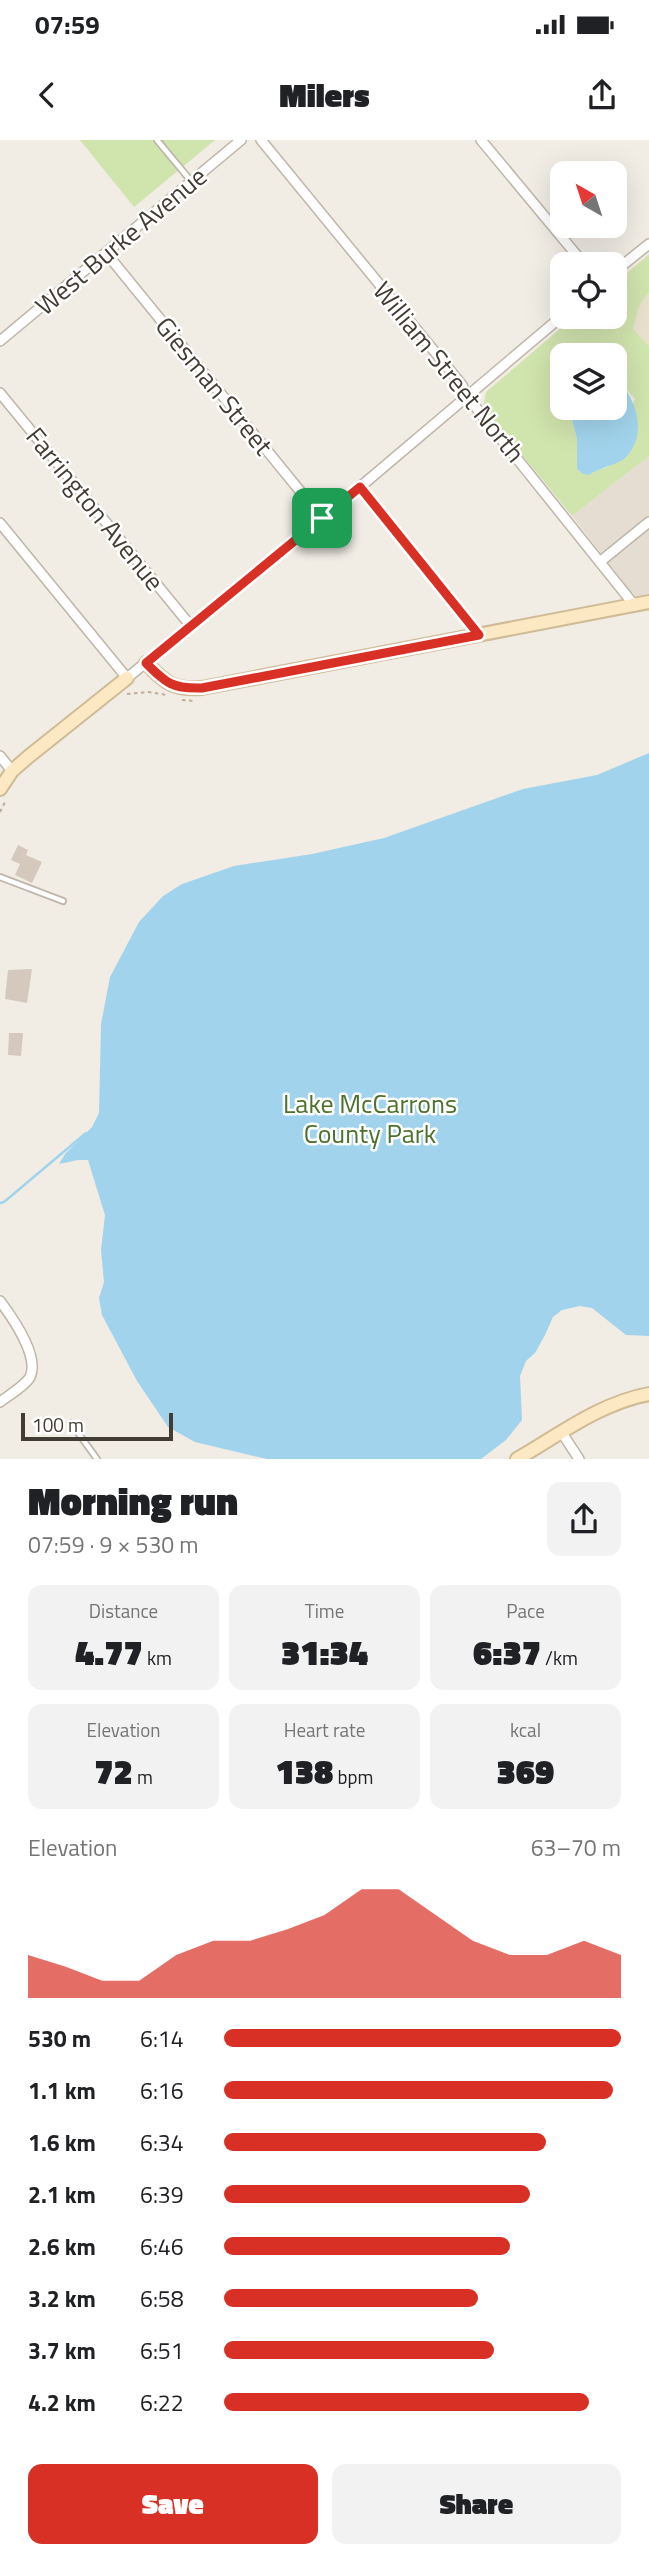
<!DOCTYPE html>
<meta charset="utf-8">
<style>
:root{--surface:#fff;--page:#f2f2f2;--text:#202124;--muted:#757577;--accent:#d93025}
body{margin:0;font-family:"Titillium Web",sans-serif;background:var(--page);color:var(--text);height:100vh;display:flex;flex-direction:column;font-size:26px;white-space:nowrap}
*{box-sizing:border-box;margin:0}
p{font-size:23px;color:var(--muted)}
.icon{flex:none;width:38px;height:38px;fill:none;stroke:currentColor;stroke-width:2;stroke-linecap:round;stroke-linejoin:round}
.map{position:relative;height:1319px;overflow:hidden}
.side{display:flex;flex-direction:column;background:var(--surface);flex:1}
.side>*{flex:none}
.needle{width:46px;rotate:321deg}
.tools{position:absolute;left:550px;top:21px;display:grid;gap:14px}
.tools a{display:grid;place-items:center;width:77px;height:77px;border-radius:14px;background:var(--surface);box-shadow:0 7px 28px #0002;font-size:35px}
.scale{position:absolute;left:21px;bottom:18px;width:152px;box-sizing:border-box;padding-left:7px;border:4px solid #433c34;border-top:0;font-size:19px;line-height:24px;white-space:nowrap;color:#433c34;-webkit-text-stroke:5px #fff;paint-order:stroke}
.pin{position:absolute;display:grid;place-items:center;width:60px;height:60px;color:#fff;margin:-30px;border-radius:14px;box-shadow:0 4px 10px #0006}
.round{display:grid;place-items:center;flex:none;width:74px;height:74px;border-radius:14px;background:var(--page)}
.overview{display:flex;align-items:center;justify-content:space-between;height:119px;padding:0 28px}
h1{font-size:38px;font-weight:800;line-height:52px}
.metrics{display:grid;grid-template-columns:repeat(3,1fr);gap:10px;height:119px;padding:7px 28px}
.metrics div{display:grid;align-content:center;border-radius:14px;background:var(--page);text-align:center}
.metrics b{font-size:35px;font-weight:800}
.metrics small{font-size:19px;font-weight:400}
.metrics p{font-size:19px}
.chart{height:196px;padding:14px 28px}
.chart p{display:flex;justify-content:space-between}
.chart svg{width:100%;height:126px;margin-top:7px;fill:var(--accent);opacity:.7}
.primary-button{display:flex;gap:14px;margin-top:auto;padding:14px 28px}
.primary-button a{flex:1;height:80px;border-radius:14px;background:var(--accent);color:#fff;font-size:28px;font-weight:800;line-height:80px;text-align:center}
.primary-button a+a{background:var(--page);color:var(--text)}
ul{padding:0 28px;list-style:none;font-size:23px}
li{display:grid;grid-template-columns:112px 84px 1fr;align-items:center;height:52px}
li i{height:18px;border-radius:9px;background:var(--accent)}
.status{display:flex;justify-content:space-between;align-items:center;height:49px;padding:0 35px;background:var(--surface);direction:ltr}
.status svg{height:19px;fill:currentColor}
header{display:flex;justify-content:space-between;align-items:center;height:91px;padding:0 28px;background:var(--surface);font-size:32px;font-weight:800}
.map>svg:first-child{display:block}
.residential{fill:#e5ddd2}
.education{fill:#eae0ce}
.green{fill:#d0e4ae;fill-rule:evenodd}
.water{fill:#a1d4ec}
.lines{fill:none;stroke-linecap:round;stroke-linejoin:round}
.stream{stroke:#a1d4ec;stroke-width:2.5}
.building{fill:#d5c9bd}
.lane-casing{stroke:#bfb6aa;stroke-width:8}
.street-casing{stroke:#bfb6aa;stroke-width:12}
.secondary-casing{stroke:#cfbb95;stroke-width:16}
.path{stroke:#bdad99;stroke-width:2;stroke-dasharray:3.5 3.5;stroke-linecap:butt}
.lane{stroke:#fff;stroke-width:4.5}
.street{stroke:#fff;stroke-width:9}
.secondary{stroke:#fce9c3;stroke-width:12}
.route-casing{stroke:#fff;stroke-width:14}
.route{stroke:#d93025;stroke-width:9}
.labels{text-anchor:middle;stroke-width:5;stroke-linejoin:round;paint-order:stroke}
.street-label{font-size:26px;fill:#433c34;stroke:#fff}
.park-label{font-size:26px;fill:#4b712a;stroke:#fff}
</style>
<div class="status"><b>07:59</b><svg viewBox="0 0 49 12"><path d="M0 12V9h3v3zM5 12V6h3v6zM10 12V3h3v9zM15 12V0h3v12zM26 1h20v11H26zM47 4h2v5h-2z"/></svg></div>
<header><svg class="icon" aria-label="back" viewBox="0 0 24 24"><path d="M15 5l-7 7 7 7"/></svg>Milers<svg class="icon" aria-label="share" viewBox="0 0 24 24"><path d="M12 15V3M7 8l5-5 5 5M5 13v7h14v-7"/></svg></header>
<div class="map">
<svg width="649" height="1319" viewBox="0 0 649 1319">
<rect width="100%" height="100%" fill="#f1ece4"/>
<path class="residential" d="M 649,316 L 649,457 L 639,459 L 632,453 L 572,376 Z"/>
<path class="education" d="M 649,114 L 649,237 L 614,177 L 614,143 Z"/>
<path class="green" d="M 80,0 L 215,0 L 134,67 Z
M 649,115 L 649,152 L 639,166 L 633,189 L 649,206 L 649,316 L 572,376 L 483,267 L 486,252 L 574,177 L 614,177 L 614,144 ZM 562,215 L 614,215 L 614,235 L 635,259 L 608,327 L 595,331 L 589,335 L 577,329 L 577,299 L 569,268 L 562,268 Z"/>
<path class="water" d="M 614,235 C 637,258 649,296 624,319 C 613,326 599,328 589,335 L 583,334 L 577,329 L 577,299 L 569,268 L 614,268 Z
M 649,613 L 649,1196 L 626,1195 L 592,1168 L 580,1166 L 562,1170 L 553,1177 L 545,1195 L 535,1213 L 526,1221 L 520,1236 L 522,1280 L 506,1300 L 481,1319 L 267,1319 L 195,1302 L 168,1287 L 137,1241 L 102,1175 L 99,1158 L 104,1142 L 101,1110 L 105,1075 L 88,1020 L 78,1020 L 59,1024 L 65,1014 L 92,987 L 99,973 L 101,884 L 110,837 L 139,782 L 163,756 L 182,744 L 234,726 L 312,714 L 384,698 L 523,649 L 597,635 Z"/>
<g class="lines">
<path class="stream" d="M 0,1063 L 4,1062 L 86,993"/>
</g>
<path class="building" d="M 18,705 L 28,710 L 26,715 L 42,722 L 32,743 L 15,735 L 20,724 L 11,720 Z
M 32,829 L 27,863 L 5,859 L 8,830 Z
M 9,893 L 23,893 L 21,916 L 8,915 Z"/>
<g class="lines">
<g class="lane-casing">
<path id="lane" d="M 157,0 L 191,41
M 0,737 L 63,761
M 71,1283 L 97,1319"/>
</g>
<g class="street-casing">
<path id="street" d="M 261,0 L 462,245 L 466,255 L 635,466
M 481,0 L 584,124
M 107,114 L 322,378
M 614,132 L 649,104
M 0,201 L 241,0
M 0,253 L 190,485
M 360,347 L 479,495
M 0,383 L 127,538 L 360,347 L 562,176
M 601,421 L 649,382
M 0,616 L 12,631
M 0,1161 C 12,1177 40,1217 30,1237 C 25,1246 9,1255 0,1262
M 562,1293 L 579,1319"/>
</g>
<g class="secondary-casing">
<path id="secondary" d="M 146,523 C 166,543 172,550 202,548 L 649,462
M 0,649 L 12,631 L 28,617 L 127,538
M 517,1319 C 559,1295 600,1263 649,1254"/>
</g>
<path class="path" d="M 127,554 L 149,552 L 167,555
M 182,560 L 194,561
M 0,672 L 6,660"/>
<use href="#lane" class="lane"/>
<use href="#street" class="street"/>
<use href="#secondary" class="secondary"/>
</g>
<g class="lines">
<g class="route-casing">
<path id="route" d="M 360,347 L 479,495 L 202,548 C 172,549 166,543 146,523 Z"/>
</g>
<use href="#route" class="route"/>
</g>
<g class="labels">
<g class="street-label">
<text transform="translate(121 101) rotate(-40)" y="9">West Burke Avenue</text>
<text transform="translate(449 232) rotate(51)" y="9">William Street North</text>
<text transform="translate(214 246) rotate(51)" y="9">Giesman Street</text>
<text transform="translate(95 369) rotate(51)" y="9">Farrington Avenue</text>
</g>
<g class="park-label">
<text x="370" y="973">Lake McCarrons<tspan x="370" dy="30">County Park</tspan></text>
</g>
</g>
</svg>
<div class="tools">
<a><svg class="needle" viewBox="-14 -14 28 28"><path d="M0-13l5 13h-10z" fill="#e53935"/><path d="M0 13l5-13h-10z" fill="#757577"/></svg></a>
<a><svg class="icon" aria-label="locate" viewBox="0 0 24 24"><circle cx="12" cy="12" r="6"/><path d="M12 2v4M12 18v4M2 12h4M18 12h4"/></svg></a>
<a><svg class="icon" aria-label="layers" viewBox="0 0 24 24"><path d="M12 4l9 5-9 5-9-5zM3 14l9 5 9-5"/></svg></a>
</div>
<div class="scale">100 m</div>
<div class="pin" style="left:322px;top:378px;background:#1e9e55"><svg class="icon" aria-label="arrive" viewBox="0 0 24 24"><path d="M6 21V4h12l-3 4 3 4H6"/></svg></div>
</div>
<section class="side">
<div class="overview"><div><h1>Morning run</h1><p>07:59 · 9 × 530 m</p></div><a class="round"><svg class="icon" aria-label="share" viewBox="0 0 24 24"><path d="M12 15V3M7 8l5-5 5 5M5 13v7h14v-7"/></svg></a></div>
<div class="metrics">
<div><p>Distance</p><b>4.77<small> km</small></b></div>
<div><p>Time</p><b>31:34</b></div>
<div><p>Pace</p><b>6:37<small> /km</small></b></div>
</div>
<div class="metrics">
<div><p>Elevation</p><b>72<small> m</small></b></div>
<div><p>Heart rate</p><b>138<small> bpm</small></b></div>
<div><p>kcal</p><b>369</b></div>
</div>
<div class="chart"><p><span>Elevation</span>63–70 m</p>
<svg viewBox="0 0 160 44" preserveAspectRatio="none"><path d="M0 44V29L10 33L20 38L30 38L40 29L50 24L60 24L70 20L80 15L90 6L100 6L110 15L120 24L130 29L140 29L150 24L160 29V44z"/></svg>
</div>
<ul>
<li><b>530 m</b>6:14<i style="width:100%"></i></li>
<li><b>1.1 km</b>6:16<i style="width:98%"></i></li>
<li><b>1.6 km</b>6:34<i style="width:81%"></i></li>
<li><b>2.1 km</b>6:39<i style="width:77%"></i></li>
<li><b>2.6 km</b>6:46<i style="width:72%"></i></li>
<li><b>3.2 km</b>6:58<i style="width:64%"></i></li>
<li><b>3.7 km</b>6:51<i style="width:68%"></i></li>
<li><b>4.2 km</b>6:22<i style="width:92%"></i></li>
</ul>
<div class="primary-button"><a>Save</a><a>Share</a></div>
</section>
